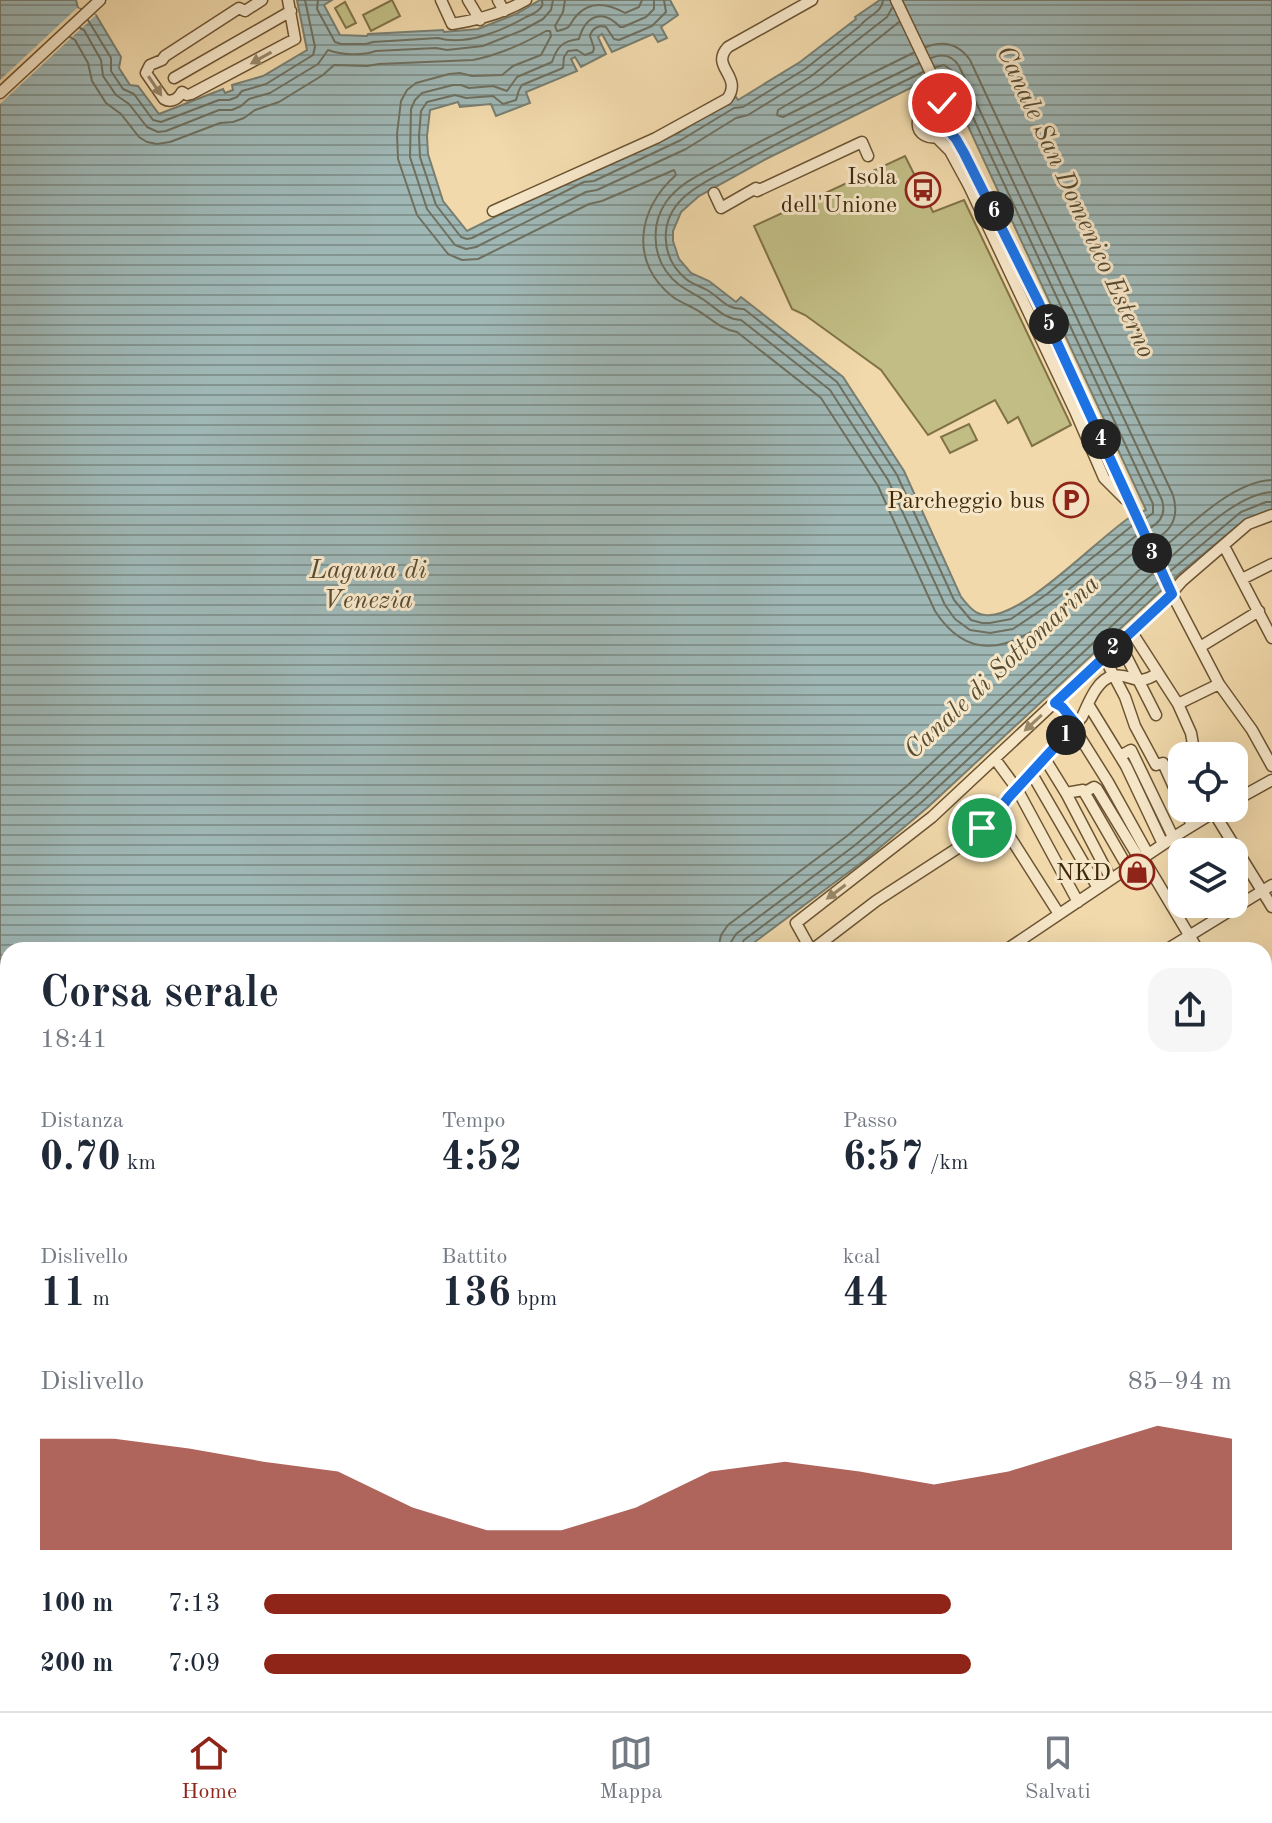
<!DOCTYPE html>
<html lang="it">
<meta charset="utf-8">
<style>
:root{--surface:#fff;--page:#f6f6f7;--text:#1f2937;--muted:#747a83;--line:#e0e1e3;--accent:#8f2418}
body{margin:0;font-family:"Old Standard TT",serif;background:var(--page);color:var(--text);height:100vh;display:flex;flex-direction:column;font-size:30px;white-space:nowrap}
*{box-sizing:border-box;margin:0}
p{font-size:26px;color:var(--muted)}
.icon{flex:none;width:44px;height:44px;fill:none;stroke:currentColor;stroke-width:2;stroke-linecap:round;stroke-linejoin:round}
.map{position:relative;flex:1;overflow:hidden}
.panel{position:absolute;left:0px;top:942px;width:1272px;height:770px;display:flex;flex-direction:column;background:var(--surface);border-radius:24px 24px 0 0;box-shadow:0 8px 32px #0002}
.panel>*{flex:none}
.controls{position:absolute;left:1168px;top:742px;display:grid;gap:16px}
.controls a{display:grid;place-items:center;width:80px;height:80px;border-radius:16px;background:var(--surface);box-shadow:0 8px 32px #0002;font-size:40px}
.pin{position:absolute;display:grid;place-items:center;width:68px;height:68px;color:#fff;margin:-34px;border:4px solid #fff;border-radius:50%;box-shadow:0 2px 8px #0007}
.km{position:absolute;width:40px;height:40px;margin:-20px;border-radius:50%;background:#222;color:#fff;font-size:22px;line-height:40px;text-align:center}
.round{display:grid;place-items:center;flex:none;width:84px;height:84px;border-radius:24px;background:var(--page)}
.summary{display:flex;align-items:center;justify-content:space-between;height:136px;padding:0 40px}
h1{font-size:44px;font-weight:700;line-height:60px}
.metrics{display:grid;grid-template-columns:repeat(3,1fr);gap:12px;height:136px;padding:8px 40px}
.metrics div{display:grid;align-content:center}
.metrics b{font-size:40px;font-weight:700}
.metrics small{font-size:22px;font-weight:400}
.metrics p{font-size:22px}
.chart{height:224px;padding:16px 40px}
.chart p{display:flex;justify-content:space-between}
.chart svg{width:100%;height:144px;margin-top:8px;fill:var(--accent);opacity:.7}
ul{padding:0 40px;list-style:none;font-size:26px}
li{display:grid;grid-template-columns:128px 96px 1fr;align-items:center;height:60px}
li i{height:20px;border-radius:10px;background:var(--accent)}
.tabs{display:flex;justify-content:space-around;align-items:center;height:112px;border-top:2px solid var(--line);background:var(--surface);font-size:22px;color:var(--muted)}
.tabs a{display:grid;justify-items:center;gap:4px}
.tabs .on{color:var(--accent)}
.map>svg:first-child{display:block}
.park{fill:url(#park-tufts);stroke:#807246;stroke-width:2}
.garden{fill:url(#garden-furrows);stroke:#807246;stroke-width:2}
.pitch{fill:#c1bd84;stroke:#807246;stroke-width:2}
.water{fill:url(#water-rules);stroke:#797e70;stroke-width:2;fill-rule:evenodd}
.pier{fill:#f1d9ab}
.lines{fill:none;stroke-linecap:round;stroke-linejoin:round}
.shore{stroke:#6f705f;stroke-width:2}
.minor-casing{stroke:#6c5432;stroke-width:13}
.minor{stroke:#f6e6c8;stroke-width:10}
.oneway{fill:#9a8768}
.route-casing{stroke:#fff;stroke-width:16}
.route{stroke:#1a73e8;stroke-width:10}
.labels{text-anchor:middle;stroke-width:6;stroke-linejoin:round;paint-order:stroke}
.poi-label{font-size:24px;fill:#3f2809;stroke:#f6e6c8;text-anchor:end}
.water-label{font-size:26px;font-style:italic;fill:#574c34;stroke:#f6e6c8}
</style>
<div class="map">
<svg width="1272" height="1711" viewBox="0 0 1272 1711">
<defs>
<pattern id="park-tufts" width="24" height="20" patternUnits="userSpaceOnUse" patternTransform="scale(2)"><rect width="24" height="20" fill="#c1bd84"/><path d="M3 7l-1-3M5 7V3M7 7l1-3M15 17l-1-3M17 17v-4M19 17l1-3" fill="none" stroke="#a7a271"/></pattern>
<pattern id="garden-furrows" width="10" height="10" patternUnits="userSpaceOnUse" patternTransform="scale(2)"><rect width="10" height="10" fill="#c1bd84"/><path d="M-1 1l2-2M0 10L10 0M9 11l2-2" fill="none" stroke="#a7a271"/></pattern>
<pattern id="water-rules" width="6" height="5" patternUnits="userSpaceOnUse" patternTransform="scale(2)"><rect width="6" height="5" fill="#9fb7b5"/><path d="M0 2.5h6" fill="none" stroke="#839591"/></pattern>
</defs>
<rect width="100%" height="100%" fill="#f1d9ab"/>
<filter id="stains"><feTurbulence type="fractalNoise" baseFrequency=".0025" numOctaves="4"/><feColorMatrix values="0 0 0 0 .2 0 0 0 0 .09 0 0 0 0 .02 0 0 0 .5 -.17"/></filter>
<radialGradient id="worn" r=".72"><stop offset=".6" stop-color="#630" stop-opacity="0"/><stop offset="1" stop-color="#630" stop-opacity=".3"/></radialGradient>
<path class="park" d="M 1272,1498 L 1272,1639 L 1264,1634 L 1264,1511 Z"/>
<path class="garden" d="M 6,1427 L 8,1431 L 8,1585 L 3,1574 L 0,1575 L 0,1431 Z
M 0,1611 L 8,1629 L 8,1689 L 6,1685 L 0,1688 Z"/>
<path class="pitch" d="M 392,0 L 400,16 L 371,31 L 363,15 Z
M 345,2 L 356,23 L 346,28 L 335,8 Z
M 905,156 L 933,212 L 964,200 L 1071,425 L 1032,446 L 1018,417 L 1008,423 L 995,400 L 928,435 L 881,370 L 805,315 L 792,309 L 754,226 Z
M 969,424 L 977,440 L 950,453 L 941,437 Z"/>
<path class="water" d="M 0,0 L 76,0 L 78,8 L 96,15 L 121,57 L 119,68 L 130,85 L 138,86 L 159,114 L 223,89 L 225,93 L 233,90 L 232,85 L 263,76 L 307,50 L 297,0 L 332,0 L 324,5 L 340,35 L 367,36 L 368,34 L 443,30 L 444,32 L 478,29 L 516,14 L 540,0 L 670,0 L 678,15 L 661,27 L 667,38 L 658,42 L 653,34 L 612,52 L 602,34 L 598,37 L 606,54 L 581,67 L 575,57 L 571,59 L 577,71 L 526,92 L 530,103 L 496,116 L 491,104 L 460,107 L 458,102 L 430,110 L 427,136 L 428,154 L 443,201 L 467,231 L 587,171 L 589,174 L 678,133 L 736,97 L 738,100 L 800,62 L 856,19 L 855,17 L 880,0 L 1272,0 L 1272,509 L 1246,519 L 1179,574 L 928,807 L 865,860 L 744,950 L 8,950 L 8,1415 L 0,1421 ZM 943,72 L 1146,510 C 1141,512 1135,515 1129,518 C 1097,539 1021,620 985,615 C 974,614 968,605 961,597 L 904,471 L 843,377 L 741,297 L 736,302 L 709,281 L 691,273 L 679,259 L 673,241 L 673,231 L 681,212 L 699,196 L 766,159 Z"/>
<path class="pier" d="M 77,8 L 96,15 L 0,104 L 0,80 Z"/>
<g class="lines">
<path class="shore" d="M 318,0 L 317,9 L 335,42 L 341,44 L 366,44 L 373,42 L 438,38 C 466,46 502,31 526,17 C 531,15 539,12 542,6 C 543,4 542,2 542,0
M 565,0 L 563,12 L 555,26 L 557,31 C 574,27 567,26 577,15 C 591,0 609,4 625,13 L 639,7 L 642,0
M 654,0 L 654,9 L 646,17 L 623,27 L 620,27 C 602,7 585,17 579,39 C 562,41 557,47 552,62 L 517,77 L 507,91 L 493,86 L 469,88 L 461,85 L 453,85 L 422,93 L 415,100 L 411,109 L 410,157 L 427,209 L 455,245 L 466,249 L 476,247 L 586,192 L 597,190 L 686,149 L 736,118 L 748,115 L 810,77 L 887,17 L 892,8
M 664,0 L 666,12 L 652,26 L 619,40 L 614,39 L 606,27 C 599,25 592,28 590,36 L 594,48 L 593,52 L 585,55 L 577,50 L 568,51 L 564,57 L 563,68 L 522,85 L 519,90 L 516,100 L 503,104 L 493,96 L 466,98 L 455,95 L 427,102 L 421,111 L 419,136 L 420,157 L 436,205 L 461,237 L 467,239 L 472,238 L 584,182 L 594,181 L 681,140 L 734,108 L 743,107 L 805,69 L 860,26 C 867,16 882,13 883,0
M 88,20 L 111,58 L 111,71 L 123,89 L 134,94 L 153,120 L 161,122 L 219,100 L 229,100 L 237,97 L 242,91 L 266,84 L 313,55 L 315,47 L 305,0
M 899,22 L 819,86 L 778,110 L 777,115 L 783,117 L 913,53
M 80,28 L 84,30 L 101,60 L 103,76 L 116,95 L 129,104 L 147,127 L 158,132 L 166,131 L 219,110 L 232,110 L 241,106 L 249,99 L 270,93 L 318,64 L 328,50 C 342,55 361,56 376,51 L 436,48 L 447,50 L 483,46 L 523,30 L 543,19 L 551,10 L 553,0
M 70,37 L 75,40 L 88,63 L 92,81 L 106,103 L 121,114 L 139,137 L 147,142 L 157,144 L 170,142 L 220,123 L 233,122 L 244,118 L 255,110 L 279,102 L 323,75 L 334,65 L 367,66 L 379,64 L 473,60 C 499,55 523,44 546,31 L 550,31 L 551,36 L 541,55 L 513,66 L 502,75 L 472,76 L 460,73 L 449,74 L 416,83 L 407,90 L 401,101 L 397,134 L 398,159 L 417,215 L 448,254 L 462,260 L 478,259 L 589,204 L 602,201 L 674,170 L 676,175 C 637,209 629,263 673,297 C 680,302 688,305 695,309 C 710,317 719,329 737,332 L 821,398 L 878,486 L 935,611 C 979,679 1034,633 1080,596 C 1101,580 1122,563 1142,546
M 926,47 C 944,40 959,44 970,60 L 1173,495 C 1179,515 1173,530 1155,539
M 931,58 C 943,53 952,55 959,66 L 1162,500 C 1166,513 1161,522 1150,528
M 919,63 C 854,95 789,125 726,160 C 705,172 680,182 666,202 C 652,222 652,251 666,271 C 676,286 690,291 704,300 C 717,309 725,319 741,320 L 830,390 L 888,480 L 945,605 L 955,619 L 970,630 L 990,633 L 1013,629 L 1053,602 L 1137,535
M 936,67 L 944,65 L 951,70 L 1153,504 L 1153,513 L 1145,519
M 923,72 C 862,102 800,131 741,163 C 722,174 699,183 683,198 C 659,221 660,257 686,279 C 692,284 700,286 707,290 C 721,298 726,310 744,309 L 837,382 L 897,475 L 954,600 L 971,620 L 982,623 L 990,623 L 1011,619 L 1047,594 L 1133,525
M 1160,551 C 1189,526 1233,481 1272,480
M 1165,562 C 1191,540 1238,493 1272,492
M 1169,572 L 1241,512 L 1266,502 L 1272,502
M 718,950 L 721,935 L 728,925 L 847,836 L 908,785 L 1149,561
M 730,950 L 731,942 L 736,934 L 854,846 L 916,794 L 1154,572
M 740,950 L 741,945 L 744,940 L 860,853 L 923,801 L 1159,582"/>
<g class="minor-casing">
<path id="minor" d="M 262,0 L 245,11 L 239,8 L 165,56 L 162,60 L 150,65 L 146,73 L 164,99 C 171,103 178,99 182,92 L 187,95 L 191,94 L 295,39 L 288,0
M 441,0 L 452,24 C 478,20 502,14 526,0
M 468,0 L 480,20
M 498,0 L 504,11
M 896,0 L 938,88 L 943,112 L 948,120 L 947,129 L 956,139 L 964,153 L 1039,303 L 1172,594 L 1219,684 L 1252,730 L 1272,766
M 174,78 L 291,11
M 933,83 C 933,92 931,102 926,110 C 921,116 920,112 918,121 C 916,135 930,140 941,136
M 0,93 L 100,0
M 937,138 L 950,151 L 969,186 L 1075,411 L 1104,478 L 1125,499
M 714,193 L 721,208 L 756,188 L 757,191 L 862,142 L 868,156
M 493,211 L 656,138 L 727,99 C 744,76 709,67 728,47 L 812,0
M 1224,546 L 1272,638
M 1242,579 L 1272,564
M 1131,631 L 1178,704
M 1119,642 L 1156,715
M 1200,647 L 1259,611
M 1104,657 L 1125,697 L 1135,726 L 1156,765 L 1163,763 L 1182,805
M 1055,703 L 1062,707 L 1074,720 L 1076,731 L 1108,782 L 1148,854
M 1088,704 L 1126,766 L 1163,844
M 1120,756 L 1131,750 L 1173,837
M 1195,756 L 1191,733 L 1178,704 L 1219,684
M 995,759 L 1017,789 L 1078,902
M 1045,759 L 1066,793 L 1111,879
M 1032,774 L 1098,888
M 1085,792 L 1094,787 L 1097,789 L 1140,860
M 1066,793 L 1083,790 L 1128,868
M 1234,801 L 1272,780
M 1184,808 L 1192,825
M 1211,808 L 1272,907
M 996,815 L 1059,914
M 1143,858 L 1198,950
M 811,950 L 796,923 L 932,817 L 1131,631 L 1163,603 L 1182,581 L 1248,524 L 1272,515
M 812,950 L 876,901 L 967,842 L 996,815 L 1008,798 L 1082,717 C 1088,704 1097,679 1113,676 C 1132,672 1134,689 1158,673
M 1006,950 L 1177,835 L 1221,808
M 1166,950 L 1272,885
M 1264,1010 L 1272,1004
M 1264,1040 L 1272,1046
M 1264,1095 L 1272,1085
M 1264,1241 L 1272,1230
M 1264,1329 L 1272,1333
M 1264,1340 L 1272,1345
M 1264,1466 L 1272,1452
M 1264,1485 L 1272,1472
M 661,1704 L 667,1711
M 154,1711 L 165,1704
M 458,1711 L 463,1704
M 1156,1711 L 1158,1704
M 1166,1711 L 1168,1704"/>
</g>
<use href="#minor" class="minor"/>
</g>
<defs><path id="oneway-solid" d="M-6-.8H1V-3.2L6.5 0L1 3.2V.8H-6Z" transform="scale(2)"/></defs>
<g class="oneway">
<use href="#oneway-solid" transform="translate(261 58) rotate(151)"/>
<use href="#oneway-solid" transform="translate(155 86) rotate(56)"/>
<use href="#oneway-solid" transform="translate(1033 723) rotate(137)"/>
<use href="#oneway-solid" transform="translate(836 892) rotate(143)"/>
</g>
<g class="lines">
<g class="route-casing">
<path id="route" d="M 942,103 C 943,113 950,119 947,129 L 956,139 L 964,153 L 1039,303 L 1172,594 L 1055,703 L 1062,707 L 1076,724 L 1008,798 L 996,815 L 982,828"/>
</g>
<use href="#route" class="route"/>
</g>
<defs>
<g id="bus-ring" transform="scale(1.8)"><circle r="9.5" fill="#f6e6c8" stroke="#8f2418" stroke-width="1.5"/><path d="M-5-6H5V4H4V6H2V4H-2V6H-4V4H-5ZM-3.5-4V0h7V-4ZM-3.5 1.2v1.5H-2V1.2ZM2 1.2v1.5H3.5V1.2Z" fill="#8f2418"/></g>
<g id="parking-ring" transform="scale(1.8)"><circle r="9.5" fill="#f6e6c8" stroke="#8f2418" stroke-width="1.5"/><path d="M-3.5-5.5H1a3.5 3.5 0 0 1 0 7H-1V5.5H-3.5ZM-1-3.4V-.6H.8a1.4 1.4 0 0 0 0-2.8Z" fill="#8f2418"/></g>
<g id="shop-ring" transform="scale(1.8)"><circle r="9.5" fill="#f6e6c8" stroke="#8f2418" stroke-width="1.5"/><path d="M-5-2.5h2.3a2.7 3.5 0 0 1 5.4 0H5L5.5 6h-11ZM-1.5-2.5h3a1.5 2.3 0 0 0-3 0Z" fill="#8f2418"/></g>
</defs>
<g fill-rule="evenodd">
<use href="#bus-ring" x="923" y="190"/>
<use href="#parking-ring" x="1071" y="500"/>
<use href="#shop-ring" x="1137" y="872"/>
</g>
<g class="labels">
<g class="poi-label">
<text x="897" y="184">Isola<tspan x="897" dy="28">dell'Unione</tspan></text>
<text x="1045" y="508">Parcheggio bus</text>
<text x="1111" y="880">NKD</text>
</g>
<g class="water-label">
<text transform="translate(1077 201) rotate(65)" y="9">Canale San Domenico Esterno</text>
<text x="368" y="578">Laguna di<tspan x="368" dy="30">Venezia</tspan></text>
<text transform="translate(1001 666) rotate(-43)" y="9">Canale di Sottomarina</text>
</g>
</g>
<rect width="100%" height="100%" filter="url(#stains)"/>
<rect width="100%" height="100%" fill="url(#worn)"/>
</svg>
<div class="controls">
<a><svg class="icon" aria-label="locate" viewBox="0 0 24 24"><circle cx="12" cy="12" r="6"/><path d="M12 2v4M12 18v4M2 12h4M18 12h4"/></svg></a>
<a><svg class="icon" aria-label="layers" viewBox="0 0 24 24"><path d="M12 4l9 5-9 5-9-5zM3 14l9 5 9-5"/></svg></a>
</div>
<div class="pin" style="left:982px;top:828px;background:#1e9e55"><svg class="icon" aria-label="arrive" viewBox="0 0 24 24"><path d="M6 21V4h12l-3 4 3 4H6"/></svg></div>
<div class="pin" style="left:942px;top:103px;background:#d93025"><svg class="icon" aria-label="check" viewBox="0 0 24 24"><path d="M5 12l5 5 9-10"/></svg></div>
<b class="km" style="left:1066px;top:735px">1</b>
<b class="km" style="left:1113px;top:648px">2</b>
<b class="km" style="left:1152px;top:553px">3</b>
<b class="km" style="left:1101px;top:439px">4</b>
<b class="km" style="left:1049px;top:324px">5</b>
<b class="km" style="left:994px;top:211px">6</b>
<section class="panel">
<div class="summary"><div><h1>Corsa serale</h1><p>18:41</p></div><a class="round"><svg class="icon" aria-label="share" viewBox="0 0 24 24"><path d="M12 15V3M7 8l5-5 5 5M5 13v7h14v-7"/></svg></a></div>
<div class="metrics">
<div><p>Distanza</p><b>0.70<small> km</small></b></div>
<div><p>Tempo</p><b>4:52</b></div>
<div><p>Passo</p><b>6:57<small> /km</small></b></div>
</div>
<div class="metrics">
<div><p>Dislivello</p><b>11<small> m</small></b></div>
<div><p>Battito</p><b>136<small> bpm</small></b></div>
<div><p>kcal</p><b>44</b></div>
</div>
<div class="chart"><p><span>Dislivello</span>85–94 m</p>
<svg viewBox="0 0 160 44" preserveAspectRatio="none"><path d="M0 44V10L10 10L20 13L30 17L40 20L50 31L60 38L70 38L80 31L90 20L100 17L110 20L120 24L130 20L140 13L150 6L160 10V44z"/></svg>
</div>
<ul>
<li><b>100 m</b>7:13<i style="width:71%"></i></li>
<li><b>200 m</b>7:09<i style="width:73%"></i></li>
</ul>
</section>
</div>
<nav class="tabs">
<a class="on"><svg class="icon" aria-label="home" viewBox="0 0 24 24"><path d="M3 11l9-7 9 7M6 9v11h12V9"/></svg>Home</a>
<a><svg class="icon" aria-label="map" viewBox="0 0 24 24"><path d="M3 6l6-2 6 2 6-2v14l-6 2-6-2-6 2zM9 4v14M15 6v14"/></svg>Mappa</a>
<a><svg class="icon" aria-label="saved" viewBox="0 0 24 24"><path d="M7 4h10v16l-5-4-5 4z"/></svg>Salvati</a>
</nav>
